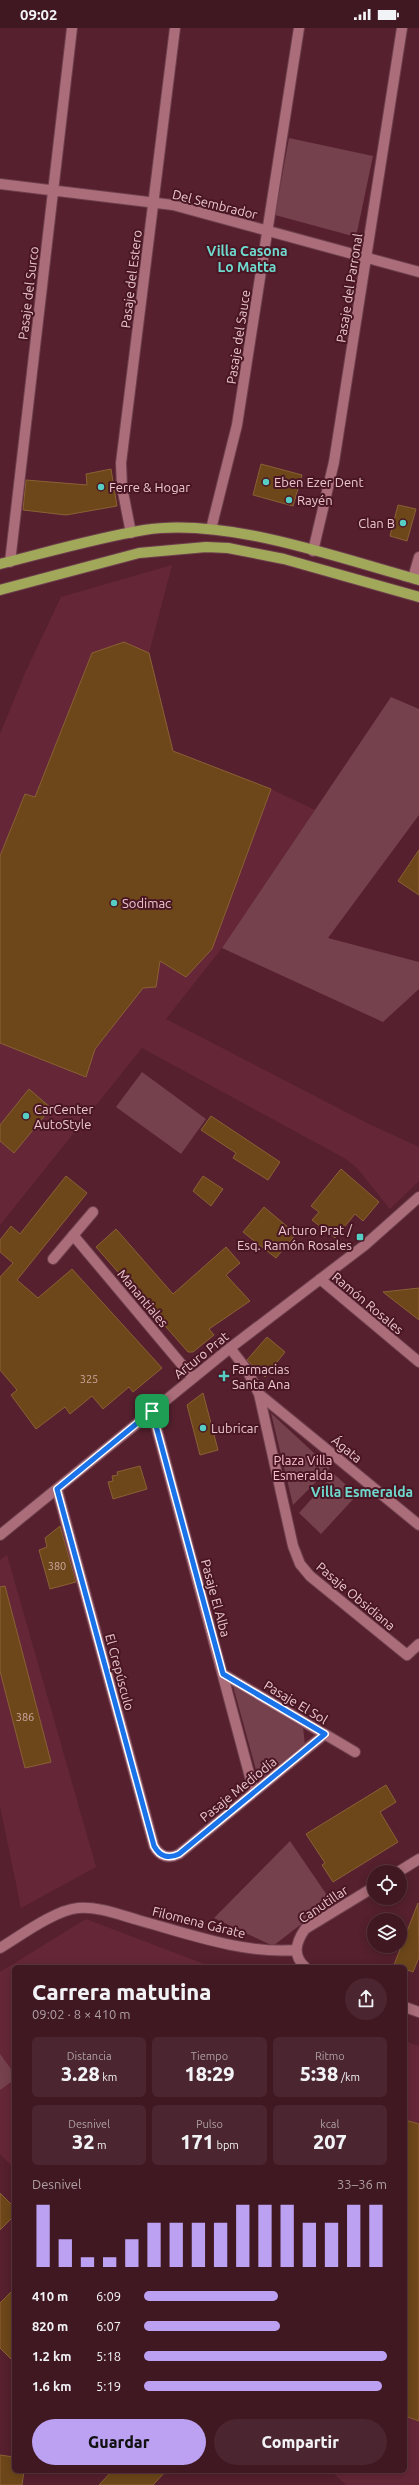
<!DOCTYPE html>
<html lang="es">
<meta charset="utf-8">
<style>
:root{--surface:#401822;--page:#4b252f;--text:#f1f3f6;--muted:#aea0a5;--line:#593740;--accent:#bca0f2}
body{margin:0;font-family:Ubuntu,sans-serif;background:var(--page);color:var(--text);height:100vh;display:flex;flex-direction:column;font-size:15px;white-space:nowrap}
*{box-sizing:border-box;margin:0}
p{font-size:13px;color:var(--muted)}
.icon{flex:none;width:22px;height:22px;fill:none;stroke:currentColor;stroke-width:2;stroke-linecap:round;stroke-linejoin:round}
.map{position:relative;flex:1;overflow:hidden}
.details{position:absolute;left:12px;top:1937px;width:395px;height:508px;display:flex;flex-direction:column;background:var(--surface);border-radius:6px;box-shadow:0 2px 10px #0003,0 0 0 1px var(--line)}
.details>*{flex:none}
.tools{position:absolute;left:367px;top:1837px;display:grid;gap:8px}
.tools a{display:grid;place-items:center;width:40px;height:40px;border-radius:50%;background:var(--surface);box-shadow:0 2px 10px #0003,0 0 0 1px var(--line);font-size:20px}
.pin{position:absolute;display:grid;place-items:center;width:34px;height:34px;color:#fff;margin:-17px;border-radius:8px;box-shadow:0 2px 6px #0006}
.round{display:grid;place-items:center;flex:none;width:42px;height:42px;border-radius:21px;background:var(--page)}
.headline{display:flex;align-items:center;justify-content:space-between;height:68px;padding:0 20px}
h1{font-size:22px;font-weight:800;line-height:30px}
.figures{display:grid;grid-template-columns:repeat(3,1fr);gap:6px;height:68px;padding:4px 20px}
.figures div{display:grid;align-content:center;border-radius:6px;background:var(--page);text-align:center}
.figures b{font-size:20px;font-weight:800}
.figures small{font-size:11px;font-weight:400}
.figures p{font-size:11px}
.chart{height:112px;padding:8px 20px}
.chart p{display:flex;justify-content:space-between}
.chart svg{width:100%;height:72px;margin-top:4px;stroke:var(--accent);stroke-width:6}
.action{display:flex;gap:8px;margin-top:auto;padding:8px 20px}
.action a{flex:1;height:46px;border-radius:24px;background:var(--accent);color:#111;font-size:16px;font-weight:800;line-height:46px;text-align:center}
.action a+a{background:var(--page);color:var(--text)}
ul{padding:0 20px;list-style:none;font-size:13px}
li{display:grid;grid-template-columns:64px 48px 1fr;align-items:center;height:30px}
li i{height:10px;border-radius:5px;background:var(--accent)}
.status{display:flex;justify-content:space-between;align-items:center;height:28px;padding:0 20px;background:var(--surface);direction:ltr}
.status svg{height:11px;fill:currentColor}
.map>svg:first-child{display:block}
.built{fill:#652737}
.green{fill:#75414c}
.building{fill:#6d4719;stroke:#896135}
.lines{fill:none;stroke-linecap:round;stroke-linejoin:round}
.minor-casing{stroke:#6e3f4d;stroke-width:12}
.major-casing{stroke:#6e3f4d;stroke-width:12}
.minor{stroke:#aa6d79;stroke-width:10}
.major{stroke:#a2a85a;stroke-width:10}
.route-casing{stroke:#fff;stroke-width:8}
.route{stroke:#1a73e8;stroke-width:5}
.poi-dot{fill:#56cec3;stroke:#4a1624;stroke-width:1.5}
.labels{text-anchor:middle;stroke-width:4;stroke-linejoin:round;paint-order:stroke}
.number-label{font-size:11px;fill:#cba7a0}
.street-label{font-size:13px;fill:#eac7cd;stroke:#4a1624}
.poi-label{font-size:13px;fill:#eac7cd;stroke:#4a1624;text-anchor:start}
.park-label{font-size:13px;fill:#fbc2cc;stroke:#4a1624}
.neighbourhood-label{font-size:14px;font-weight:bold;fill:#6fd9ce;stroke:#4a1624}
</style>
<div class="status"><b>09:02</b><svg viewBox="0 0 49 12"><path d="M0 12V9h3v3zM5 12V6h3v6zM10 12V3h3v9zM15 12V0h3v12zM26 1h20v11H26zM47 4h2v5h-2z"/></svg></div>
<div class="map">
<svg width="419" height="2457" viewBox="0 0 419 2457">
<rect width="100%" height="100%" fill="#56202e"/>
<path class="built" d="M 172,537 L 149,625 L 173,723 L 271,761 L 315,782 L 222,920 L 166,991 L 369,1096 L 419,1119 L 419,1153 L 390,1181 L 357,1140 L 346,1131 L 142,1020 L 0,1197 L 0,706 L 25,645 L 61,569 Z
M 7,1527 L 96,1839 L 21,1880 L 0,1778 L 0,1532 Z
M 86,1891 L 212,1939 L 14,1939 L 14,2140 L 0,2126 L 0,1944 Z
M 405,2013 L 419,2018 L 419,2457 L 346,2457 L 331,2443 L 405,2443 Z"/>
<path class="green" d="M 289,110 L 373,128 L 356,209 L 275,187 Z
M 391,669 L 419,681 L 419,787 L 328,910 L 419,934 L 419,961 L 383,994 L 222,920 Z
M 142,1044 L 206,1091 L 181,1126 L 116,1079 Z
M 271,1385 L 330,1440 L 293,1477 Z
M 334,1446 L 357,1467 L 321,1506 L 299,1485 Z
M 233,1658 L 303,1699 L 305,1717 L 259,1753 Z
M 290,1813 L 331,1873 L 273,1918 L 214,1890 Z
M 0,2026 L 14,2045 L 14,2052 L 0,2062 Z"/>
<path class="building" d="M 261,436 L 302,447 L 293,478 L 253,467 Z
M 111,441 L 117,478 L 66,487 L 23,482 L 26,452 L 87,457 L 86,446 Z
M 398,477 L 416,481 L 407,513 L 390,508 Z
M 124,614 L 149,625 L 173,723 L 271,761 L 212,921 L 186,949 L 160,933 L 156,959 L 143,960 L 95,1021 L 86,1049 L 0,1015 L 0,828 L 25,766 L 35,769 L 92,625 Z
M 419,822 L 419,867 L 398,853 Z
M 29,1061 L 51,1080 L 14,1125 L 0,1113 L 0,1097 Z
M 211,1088 L 280,1134 L 268,1152 L 233,1130 L 236,1125 L 201,1102 Z
M 341,1141 L 379,1174 L 363,1193 L 355,1186 L 335,1210 L 312,1192 L 319,1184 L 311,1178 Z
M 66,1148 L 87,1165 L 17,1252 L 38,1270 L 72,1241 L 162,1340 L 133,1364 L 129,1359 L 103,1381 L 92,1368 L 70,1386 L 65,1379 L 36,1401 L 11,1367 L 17,1362 L 0,1342 L 0,1249 L 13,1235 L 0,1224 L 0,1212 L 11,1198 L 20,1206 Z
M 203,1148 L 223,1161 L 211,1178 L 193,1163 Z
M 264,1179 L 296,1206 L 276,1230 L 243,1204 Z
M 116,1201 L 173,1266 L 226,1219 L 240,1235 L 226,1247 L 250,1273 L 209,1301 L 214,1307 L 193,1324 L 188,1324 L 96,1219 Z
M 419,1260 L 419,1292 L 383,1264 Z
M 267,1309 L 285,1324 L 265,1349 L 247,1332 Z
M 203,1365 L 218,1422 L 200,1427 L 187,1377 Z
M 140,1438 L 147,1461 L 113,1471 L 108,1454 L 113,1453 L 112,1448 L 118,1447 L 117,1444 Z
M 60,1498 L 76,1554 L 50,1561 L 39,1522 L 47,1519 L 45,1510 Z
M 5,1558 L 51,1734 L 25,1740 L 0,1643 L 0,1559 Z
M 386,1757 L 396,1774 L 380,1784 L 398,1814 L 333,1854 L 322,1837 L 325,1835 L 306,1806 Z
M 418,1875 L 419,1929 L 413,1944 L 405,1941 L 405,1939 L 394,1937 Z
M 405,2092 L 419,2096 L 419,2393 L 405,2388 Z
M 0,2165 L 14,2179 L 14,2188 L 0,2202 Z
M 14,2261 L 14,2334 L 0,2320 L 0,2275 Z
M 0,2427 L 14,2429 L 14,2443 L 24,2443 L 22,2457 L 0,2457 Z
M 112,2443 L 166,2443 L 153,2457 L 99,2457 Z"/>
<g class="lines">
<g class="minor-casing">
<path id="minor" d="M 0,156 L 173,177 L 419,244
M 211,501 L 237,397 L 299,0
M 131,505 L 122,459 L 121,435 L 175,0
M 313,523 L 334,434 L 402,0
M 10,534 L 72,0
M 413,550 L 419,529
M 73,1207 L 193,1350
M 53,1231 L 93,1184
M 320,1251 L 419,1334
M 230,1320 L 247,1342 L 259,1366 L 293,1518 L 300,1536 L 310,1548 L 407,1627 L 419,1616
M 259,1366 L 419,1497
M 152,1383 L 254,1764
M 57,1461 L 154,1818 C 160,1829 169,1831 179,1826 L 325,1706
M 0,1507 L 230,1320 L 365,1217 L 419,1169
M 223,1646 L 355,1724
M 398,1844 L 419,1831
M 0,1920 C 20,1908 55,1882 78,1880 C 97,1878 120,1887 138,1892 C 189,1906 243,1926 296,1922
M 305,1939 C 292,1927 296,1914 305,1901 L 374,1859
M 405,1979 L 419,1984"/>
</g>
<g class="major-casing">
<path id="major" d="M 0,536 C 48,524 96,510 144,502 C 227,489 338,530 419,552
M 0,562 L 139,525 L 206,519 L 228,520 L 284,531 L 419,569"/>
</g>
<use href="#minor" class="minor"/>
<use href="#major" class="major"/>
</g>
<g class="lines">
<g class="route-casing">
<path id="route" d="M 152,1383 L 223,1646 L 325,1706 L 179,1826 C 169,1831 160,1829 154,1818 L 57,1461 Z"/>
</g>
<use href="#route" class="route"/>
</g>
<g class="poi-dot">
<circle cx="266" cy="454" r="4"/>
<circle cx="101" cy="459" r="4"/>
<circle cx="289" cy="472" r="4"/>
<circle cx="403" cy="495" r="4"/>
<circle cx="114" cy="875" r="4"/>
<circle cx="26" cy="1088" r="4"/>
<rect x="356" y="1205" width="8" height="8" rx="2"/>
<path d="M222 1342h4v4h4v4h-4v4h-4v-4h-4v-4h4z"/>
<circle cx="203" cy="1400" r="4"/>
</g>
<g class="labels">
<g class="number-label">
<text x="89" y="1355">325</text>
<text x="57" y="1542">380</text>
<text x="25" y="1693">386</text>
</g>
<g class="street-label">
<text transform="translate(215 176) rotate(14)" y="5">Del Sembrador</text>
<text transform="translate(131 251) rotate(-83)" y="5">Pasaje del Estero</text>
<text transform="translate(349 260) rotate(-81)" y="5">Pasaje del Parronal</text>
<text transform="translate(28 265) rotate(-83)" y="5">Pasaje del Surco</text>
<text transform="translate(238 309) rotate(-81)" y="5">Pasaje del Sauce</text>
<text transform="translate(143 1270) rotate(50)" y="5">Manantiales</text>
<text transform="translate(368 1275) rotate(40)" y="5">Ramón Rosales</text>
<text transform="translate(201 1327) rotate(-39)" y="5">Arturo Prat</text>
<text transform="translate(347 1421) rotate(39)" y="5">Ágata</text>
<text transform="translate(356 1568) rotate(40)" y="5">Pasaje Obsidiana</text>
<text transform="translate(216 1570) rotate(75)" y="5">Pasaje El Alba</text>
<text transform="translate(120 1644) rotate(75)" y="5">El Crepúsculo</text>
<text transform="translate(296 1674) rotate(31)" y="5">Pasaje El Sol</text>
<text transform="translate(238 1761) rotate(-39)" y="5">Pasaje Mediodía</text>
<text transform="translate(323 1876) rotate(-34)" y="5">Canutillar</text>
<text transform="translate(199 1894) rotate(14)" y="5">Filomena Gárate</text>
</g>
<g class="poi-label">
<text x="274" y="459">Eben Ezer Dent</text>
<text x="109" y="464">Ferre &amp; Hogar</text>
<text x="297" y="477">Rayén</text>
<text x="395" y="500" text-anchor="end">Clan B</text>
<text x="122" y="880">Sodimac</text>
<text x="34" y="1086">CarCenter<tspan x="34" dy="15">AutoStyle</tspan></text>
<text x="352" y="1207" text-anchor="end">Arturo Prat /<tspan x="352" dy="15">Esq. Ramón Rosales</tspan></text>
<text x="232" y="1346">Farmacias<tspan x="232" dy="15">Santa Ana</tspan></text>
<text x="211" y="1405">Lubricar</text>
</g>
<g class="park-label">
<text x="303" y="1437">Plaza Villa<tspan x="303" dy="15">Esmeralda</tspan></text>
</g>
<g class="neighbourhood-label">
<text x="247" y="228">Villa Casona<tspan x="247" dy="16">Lo Matta</tspan></text>
<text x="362" y="1469">Villa Esmeralda</text>
</g>
</g>
</svg>
<div class="tools">
<a><svg class="icon" aria-label="locate" viewBox="0 0 24 24"><circle cx="12" cy="12" r="6"/><path d="M12 2v4M12 18v4M2 12h4M18 12h4"/></svg></a>
<a><svg class="icon" aria-label="layers" viewBox="0 0 24 24"><path d="M12 4l9 5-9 5-9-5zM3 14l9 5 9-5"/></svg></a>
</div>
<div class="pin" style="left:152px;top:1383px;background:#1e9e55"><svg class="icon" aria-label="arrive" viewBox="0 0 24 24"><path d="M6 21V4h12l-3 4 3 4H6"/></svg></div>
<section class="details">
<div class="headline"><div><h1>Carrera matutina</h1><p>09:02 · 8 × 410 m</p></div><a class="round"><svg class="icon" aria-label="share" viewBox="0 0 24 24"><path d="M12 15V3M7 8l5-5 5 5M5 13v7h14v-7"/></svg></a></div>
<div class="figures">
<div><p>Distancia</p><b>3.28<small> km</small></b></div>
<div><p>Tiempo</p><b>18:29</b></div>
<div><p>Ritmo</p><b>5:38<small> /km</small></b></div>
</div>
<div class="figures">
<div><p>Desnivel</p><b>32<small> m</small></b></div>
<div><p>Pulso</p><b>171<small> bpm</small></b></div>
<div><p>kcal</p><b>207</b></div>
</div>
<div class="chart"><p><span>Desnivel</span>33–36 m</p>
<svg viewBox="0 0 160 44" preserveAspectRatio="none"><path d="M5 44V6M15 44V27M25 44V38M35 44V38M45 44V27M55 44V17M65 44V17M75 44V17M85 44V17M95 44V6M105 44V6M115 44V6M125 44V17M135 44V17M145 44V6M155 44V6"/></svg>
</div>
<ul>
<li><b>410 m</b>6:09<i style="width:55%"></i></li>
<li><b>820 m</b>6:07<i style="width:56%"></i></li>
<li><b>1.2 km</b>5:18<i style="width:100%"></i></li>
<li><b>1.6 km</b>5:19<i style="width:98%"></i></li>
</ul>
<div class="action"><a>Guardar</a><a>Compartir</a></div>
</section>
</div>
